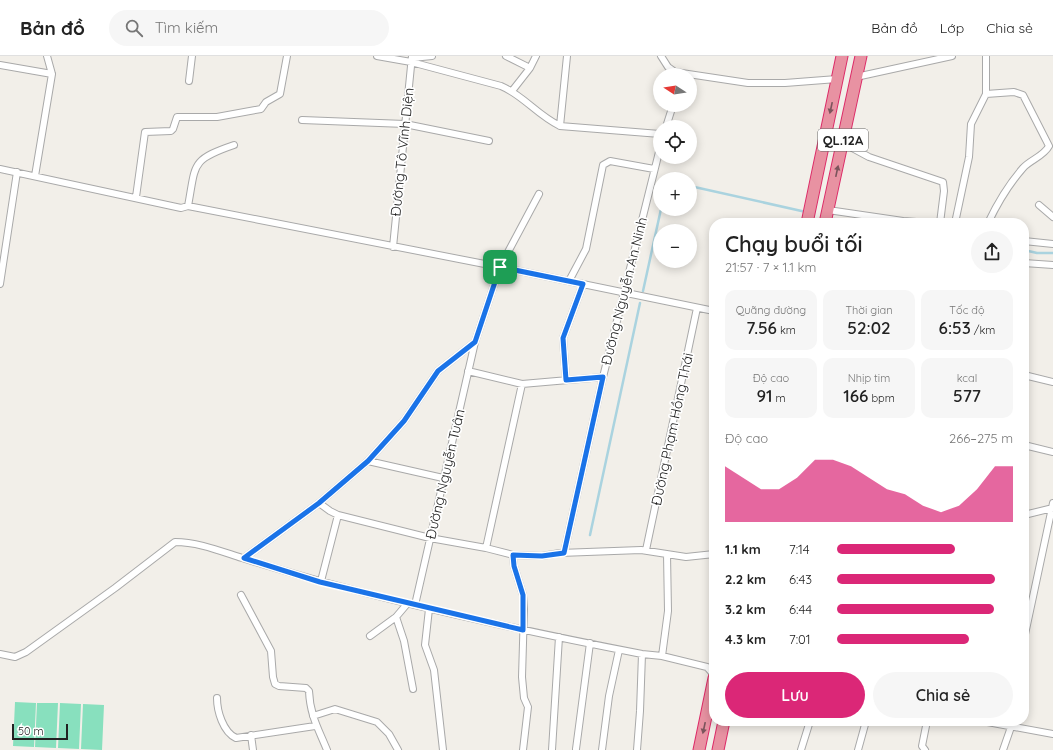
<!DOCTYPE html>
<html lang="vi">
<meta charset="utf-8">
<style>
:root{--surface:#fff;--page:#f6f6f6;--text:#222;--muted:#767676;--line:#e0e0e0;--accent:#db2777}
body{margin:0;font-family:Quicksand,sans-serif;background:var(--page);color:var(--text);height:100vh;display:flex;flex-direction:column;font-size:15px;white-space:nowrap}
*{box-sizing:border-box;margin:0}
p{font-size:13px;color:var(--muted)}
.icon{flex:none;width:22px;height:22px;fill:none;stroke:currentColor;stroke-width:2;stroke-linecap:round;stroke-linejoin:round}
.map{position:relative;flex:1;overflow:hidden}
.details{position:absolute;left:709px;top:162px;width:320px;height:508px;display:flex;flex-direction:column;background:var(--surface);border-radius:16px;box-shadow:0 2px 10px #0003}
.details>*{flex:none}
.needle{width:26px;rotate:282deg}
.buttons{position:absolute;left:653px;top:12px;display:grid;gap:8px}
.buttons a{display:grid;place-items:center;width:44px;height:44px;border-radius:50%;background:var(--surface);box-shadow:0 2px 10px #0003;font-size:20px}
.scale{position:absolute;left:12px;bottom:10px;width:56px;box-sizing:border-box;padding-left:4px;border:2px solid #222;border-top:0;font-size:11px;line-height:14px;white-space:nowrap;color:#222;-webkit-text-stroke:3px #fff;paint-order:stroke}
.pin{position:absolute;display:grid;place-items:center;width:34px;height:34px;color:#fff;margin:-17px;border-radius:8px;box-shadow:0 2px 6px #0006}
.round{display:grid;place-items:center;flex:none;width:42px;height:42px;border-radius:21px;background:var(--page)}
.overview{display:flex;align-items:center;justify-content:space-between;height:68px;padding:0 16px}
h1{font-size:22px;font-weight:600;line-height:30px}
.stats{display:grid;grid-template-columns:repeat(3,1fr);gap:6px;height:68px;padding:4px 16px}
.stats div{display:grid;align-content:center;border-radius:10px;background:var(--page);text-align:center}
.stats b{font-size:17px;font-weight:600}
.stats small{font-size:11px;font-weight:400}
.stats p{font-size:11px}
.chart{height:112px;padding:8px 16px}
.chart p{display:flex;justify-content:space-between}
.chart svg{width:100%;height:72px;margin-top:4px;fill:var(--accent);opacity:.7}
.action{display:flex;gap:8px;margin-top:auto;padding:8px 16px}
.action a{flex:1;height:46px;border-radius:24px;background:var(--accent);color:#fff;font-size:16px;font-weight:600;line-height:46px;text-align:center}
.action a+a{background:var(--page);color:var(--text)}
ul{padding:0 16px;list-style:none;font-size:13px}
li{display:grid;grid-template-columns:64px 48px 1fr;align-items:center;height:30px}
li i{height:10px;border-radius:5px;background:var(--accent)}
header{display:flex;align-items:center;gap:24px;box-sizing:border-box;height:56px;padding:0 20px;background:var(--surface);border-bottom:1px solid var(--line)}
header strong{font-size:19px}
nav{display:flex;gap:22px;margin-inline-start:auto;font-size:14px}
.search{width:280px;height:36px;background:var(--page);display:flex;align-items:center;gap:10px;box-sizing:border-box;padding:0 14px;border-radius:22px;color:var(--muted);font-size:15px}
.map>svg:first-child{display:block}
.pitch{fill:#88e0be}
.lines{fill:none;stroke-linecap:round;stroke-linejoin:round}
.stream{stroke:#aad3df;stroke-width:2.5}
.street-casing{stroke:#a9a9a9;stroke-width:8}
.highway-casing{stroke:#dc2a67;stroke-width:13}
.street{stroke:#fff;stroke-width:6}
.highway{stroke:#e892a2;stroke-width:11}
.oneway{fill:#7b545c}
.route-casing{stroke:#fff;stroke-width:8}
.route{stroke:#1a73e8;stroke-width:5}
.labels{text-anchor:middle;stroke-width:3.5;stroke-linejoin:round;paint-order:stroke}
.shield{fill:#fff;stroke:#646464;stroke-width:1}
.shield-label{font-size:13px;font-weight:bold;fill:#222}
.street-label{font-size:14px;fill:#222;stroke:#fff}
</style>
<header>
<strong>Bản đồ</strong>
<div class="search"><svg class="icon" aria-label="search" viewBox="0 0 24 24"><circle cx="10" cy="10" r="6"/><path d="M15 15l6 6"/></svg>Tìm kiếm</div>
<nav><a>Bản đồ</a><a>Lớp</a><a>Chia sẻ</a></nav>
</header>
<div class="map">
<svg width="1053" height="694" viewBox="0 0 1053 694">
<rect width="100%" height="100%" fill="#f2efe9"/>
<path class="pitch" d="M 15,646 L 36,647 L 34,691 L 13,690 Z
M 37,647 L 58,647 L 56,692 L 35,691 Z
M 60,647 L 81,648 L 79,693 L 58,692 Z
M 83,648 L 104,649 L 102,694 L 81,693 Z"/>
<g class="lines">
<path class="stream" d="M 690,130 L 806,156
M 834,163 L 852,167
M 1024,194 L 1037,197 L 1053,197
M 643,235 L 661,153
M 590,479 L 640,247"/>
<g class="street-casing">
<path id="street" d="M 377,0 L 411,6 L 501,30 C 523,39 537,59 560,70 L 660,78
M 506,0 L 530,12
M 661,0 L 668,11 L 675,16 L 748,27 L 785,27 L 837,23
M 412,2 L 432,0
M 0,9 L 52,18
M 856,21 L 952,0
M 189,25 L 192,0
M 512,35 L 530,12 L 536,0
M 986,38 L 1014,36 L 1023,39 L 1049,90 C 1044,100 1030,104 1023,112 C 1009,128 997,148 988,167
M 302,64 L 405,68 L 489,85
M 560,70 L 567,0
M 666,71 L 673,49
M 843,87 L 869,101 L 943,126 L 944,135 L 940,167
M 0,113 L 181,152 L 188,150 L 500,211 L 714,255
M 35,120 L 52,18 L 47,0
M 136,141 L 145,76 L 171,75 L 173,73 L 177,61 L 217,61 L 261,53 L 266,46 L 280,38 L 287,0
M 1039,149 L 1053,161
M 188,150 C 196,108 190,104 234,89
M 828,154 L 903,165 L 930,167
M 955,167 L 969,101 L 971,68 L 986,38 L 986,0
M 1024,185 L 1053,188
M 393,191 L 412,0
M 1024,207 L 1053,209
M 569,225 L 586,193 L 603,109 L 610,105 L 654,113
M 0,228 L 17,116
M 468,315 L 522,328 L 603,321
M 1024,319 L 1053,326
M 566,324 L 563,282 L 583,228
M 1024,389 L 1053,396
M 368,405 L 443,422
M 319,447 L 330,455 L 338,459 L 430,482 L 486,492 L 513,499 L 542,500 L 560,497 L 641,494 L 686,501 L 714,498
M 1024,459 L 1053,452
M 486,492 L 522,328
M 646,494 L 697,252
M 564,497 L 603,321 L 660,92
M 513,499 L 514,510 L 523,539 L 524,553 L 522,621 L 524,642 L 528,651 L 523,694
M 244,502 L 319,447 L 368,405 L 404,365 L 438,315 L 475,286 L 500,211 L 539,138
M 321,525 L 338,459
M 241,539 L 271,595 L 273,621 L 275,628 L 279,630 L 306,632 L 309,635 C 310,659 318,672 327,694
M 415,549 L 475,286
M 429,553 L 425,589 L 434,614 L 443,694
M 396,561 L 404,585 L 413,633
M 370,580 L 396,561 L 407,548
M 1024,583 L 1053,447
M 0,598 L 15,601 L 26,596 L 115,532 L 175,486 C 198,486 220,495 242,502 C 268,510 294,518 320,525 C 427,554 534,577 642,598 L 662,600 L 707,611 L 714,619
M 662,600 L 668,555 L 667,498
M 217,642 C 217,655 223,676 236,682 L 315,670
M 313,660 L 335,653 L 377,666 L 389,678 L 398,694
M 982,665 L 1053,678
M 251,679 L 253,694
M 576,693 L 590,587
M 552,694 L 559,581
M 602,694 L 609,640 L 619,594
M 637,694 L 640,655 L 642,598
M 801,694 L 810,665
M 858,694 L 866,665
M 925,694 L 922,690 L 927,665
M 1003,694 L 1011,671"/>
</g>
<g class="highway-casing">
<path id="highway" d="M 807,167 L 842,0
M 825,167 L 861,0
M 699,694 L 714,622
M 718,694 L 724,665"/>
</g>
<use href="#street" class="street"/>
<use href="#highway" class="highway"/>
</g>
<defs><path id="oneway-solid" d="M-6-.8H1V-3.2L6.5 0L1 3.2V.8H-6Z"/></defs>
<g class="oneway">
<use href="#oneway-solid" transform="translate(831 52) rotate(102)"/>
<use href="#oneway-solid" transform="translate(837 115) rotate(-78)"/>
<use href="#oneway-solid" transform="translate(704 672) rotate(102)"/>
</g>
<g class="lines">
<g class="route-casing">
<path id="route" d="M 500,211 L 583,228 L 563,282 L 566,324 L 603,321 L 564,497 L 542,500 L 513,499 L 514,510 L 523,539 L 523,574 L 320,526 L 244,502 L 319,447 L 368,405 L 404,365 L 438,315 L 475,286 Z"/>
</g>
<use href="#route" class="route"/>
</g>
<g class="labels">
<rect class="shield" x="818" y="73" width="50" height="22" rx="3"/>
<g class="shield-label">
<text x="843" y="89">QL.12A</text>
</g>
<g class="street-label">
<text transform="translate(402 96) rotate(-84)" y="5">Đường Tô Vĩnh Diện</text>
<text transform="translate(624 235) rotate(-76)" y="5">Đường Nguyễn An Ninh</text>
<text transform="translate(672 373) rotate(-78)" y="5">Đường Phạm Hồng Thái</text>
<text transform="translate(445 418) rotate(-77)" y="5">Đường Nguyễn Tuân</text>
</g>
</g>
</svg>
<div class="buttons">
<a><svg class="needle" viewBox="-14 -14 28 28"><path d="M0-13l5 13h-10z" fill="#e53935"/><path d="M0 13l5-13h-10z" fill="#767676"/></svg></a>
<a><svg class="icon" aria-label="locate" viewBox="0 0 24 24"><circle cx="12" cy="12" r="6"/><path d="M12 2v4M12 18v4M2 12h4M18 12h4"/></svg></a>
<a>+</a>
<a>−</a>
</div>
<div class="scale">50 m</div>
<div class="pin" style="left:500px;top:211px;background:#1e9e55"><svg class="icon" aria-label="arrive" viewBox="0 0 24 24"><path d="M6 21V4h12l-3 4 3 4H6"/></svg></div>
<section class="details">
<div class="overview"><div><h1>Chạy buổi tối</h1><p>21:57 · 7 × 1.1 km</p></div><a class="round"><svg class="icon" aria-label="share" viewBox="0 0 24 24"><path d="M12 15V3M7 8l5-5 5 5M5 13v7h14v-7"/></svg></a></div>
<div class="stats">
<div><p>Quãng đường</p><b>7.56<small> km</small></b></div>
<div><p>Thời gian</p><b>52:02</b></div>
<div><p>Tốc độ</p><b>6:53<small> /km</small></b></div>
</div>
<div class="stats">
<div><p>Độ cao</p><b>91<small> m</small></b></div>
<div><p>Nhịp tim</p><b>166<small> bpm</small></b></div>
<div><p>kcal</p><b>577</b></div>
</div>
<div class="chart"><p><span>Độ cao</span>266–275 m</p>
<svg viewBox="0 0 160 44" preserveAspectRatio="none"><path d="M0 44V10L10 17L20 24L30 24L40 17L50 6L60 6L70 10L80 17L90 24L100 27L110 34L120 38L130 34L140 24L150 10L160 10V44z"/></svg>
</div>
<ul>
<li><b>1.1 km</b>7:14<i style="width:67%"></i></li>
<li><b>2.2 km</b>6:43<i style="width:90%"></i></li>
<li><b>3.2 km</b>6:44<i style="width:89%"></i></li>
<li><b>4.3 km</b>7:01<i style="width:75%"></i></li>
</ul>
<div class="action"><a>Lưu</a><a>Chia sẻ</a></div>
</section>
</div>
